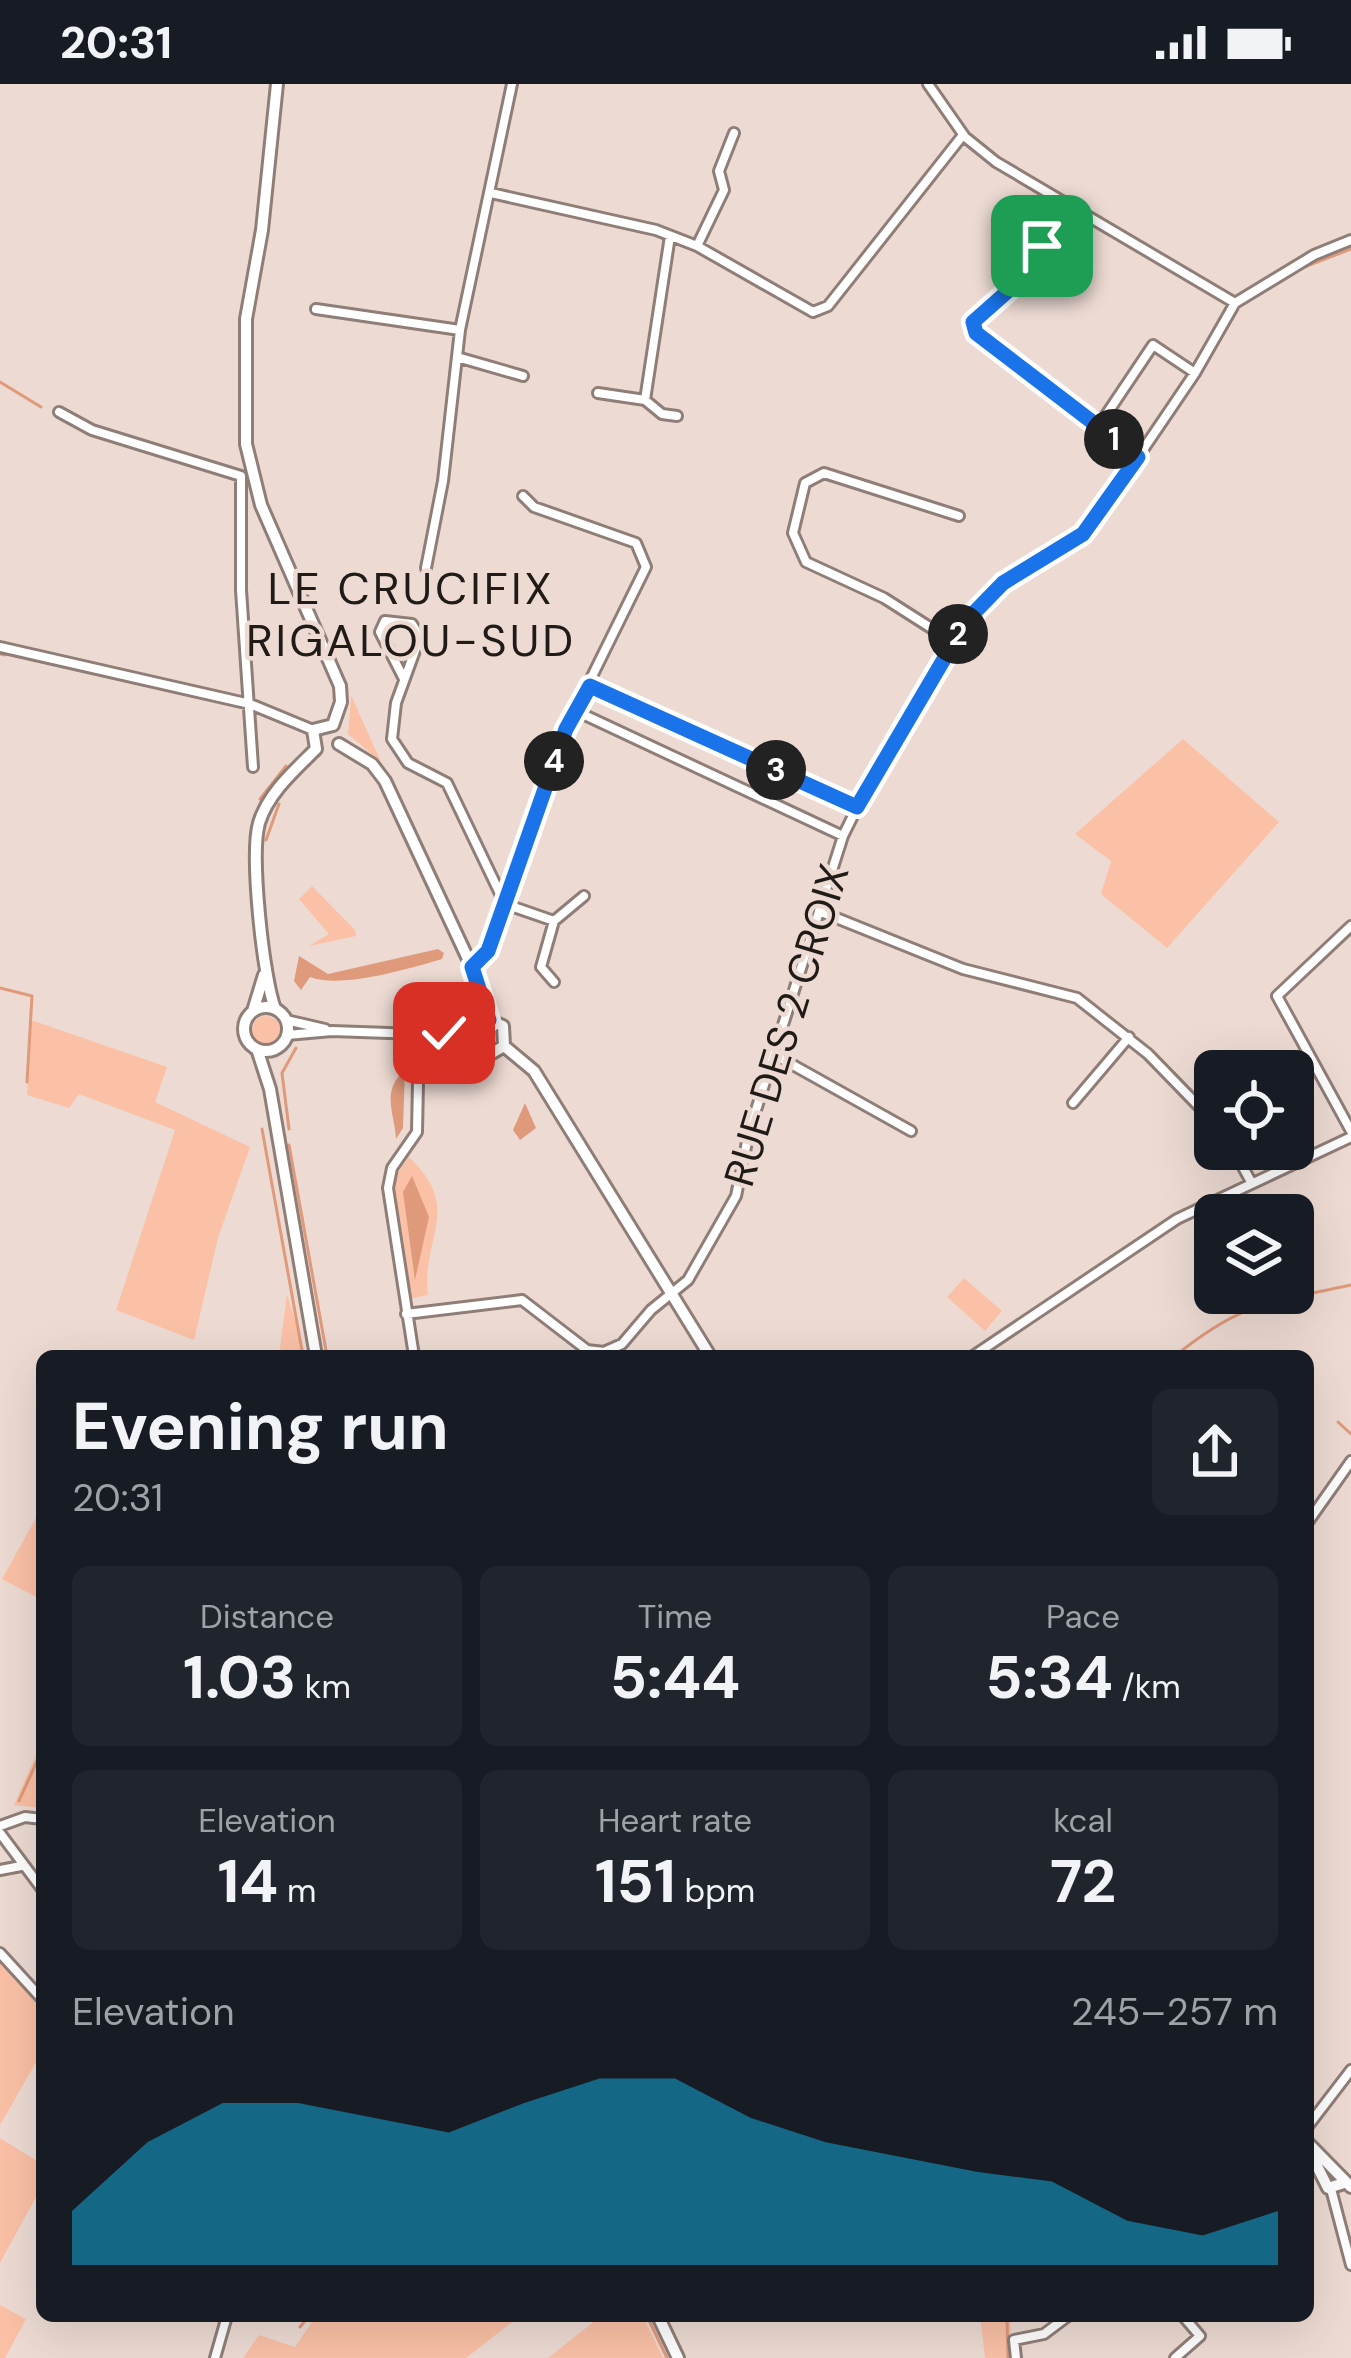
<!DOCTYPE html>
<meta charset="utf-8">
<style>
:root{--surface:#171b24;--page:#20242c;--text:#f1f3f6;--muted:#9ea1a6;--accent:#1489ae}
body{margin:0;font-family:"DM Sans",sans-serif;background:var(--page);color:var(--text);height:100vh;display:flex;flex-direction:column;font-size:45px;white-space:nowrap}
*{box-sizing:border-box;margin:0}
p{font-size:39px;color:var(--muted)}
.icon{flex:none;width:66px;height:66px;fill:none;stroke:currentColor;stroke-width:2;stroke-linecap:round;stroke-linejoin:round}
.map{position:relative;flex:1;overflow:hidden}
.panel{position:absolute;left:36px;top:1266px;width:1278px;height:972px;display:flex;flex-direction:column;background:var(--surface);border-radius:18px;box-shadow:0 12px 48px #0002}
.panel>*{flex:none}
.buttons{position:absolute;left:1194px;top:966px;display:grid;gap:24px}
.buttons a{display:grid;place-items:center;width:120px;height:120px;border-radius:18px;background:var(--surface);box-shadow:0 12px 48px #0002;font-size:60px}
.pin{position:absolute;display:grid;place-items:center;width:102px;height:102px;color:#fff;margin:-51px;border-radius:24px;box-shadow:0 6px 18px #0006}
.km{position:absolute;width:60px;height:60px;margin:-30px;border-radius:50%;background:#222;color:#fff;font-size:33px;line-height:60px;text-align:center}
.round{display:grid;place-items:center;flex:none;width:126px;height:126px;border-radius:18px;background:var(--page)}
.headline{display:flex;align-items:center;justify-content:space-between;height:204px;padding:0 36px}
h1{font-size:66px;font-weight:700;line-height:90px}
.metrics{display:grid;grid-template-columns:repeat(3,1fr);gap:18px;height:204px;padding:12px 36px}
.metrics div{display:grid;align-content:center;border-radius:18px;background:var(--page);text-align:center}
.metrics b{font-size:60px;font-weight:700}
.metrics small{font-size:33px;font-weight:400}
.metrics p{font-size:33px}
.chart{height:336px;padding:24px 36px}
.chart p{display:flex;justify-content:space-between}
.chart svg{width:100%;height:216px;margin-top:12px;fill:var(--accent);opacity:.7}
.status{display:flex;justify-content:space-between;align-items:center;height:84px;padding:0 60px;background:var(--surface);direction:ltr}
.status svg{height:33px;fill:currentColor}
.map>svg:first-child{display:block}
.green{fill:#fac1a6}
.water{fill:#df9a7b}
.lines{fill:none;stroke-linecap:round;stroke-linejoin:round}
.stream{stroke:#df9a7b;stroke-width:3}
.street-casing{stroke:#8f7e77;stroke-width:14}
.secondary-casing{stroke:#8f7e77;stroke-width:16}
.street{stroke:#fff;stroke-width:8}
.secondary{stroke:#fff;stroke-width:10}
.route-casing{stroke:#fff;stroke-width:24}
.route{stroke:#1a73e8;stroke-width:15}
.labels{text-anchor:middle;stroke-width:9;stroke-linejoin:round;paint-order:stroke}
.street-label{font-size:42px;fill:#211b18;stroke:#eddbd3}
.neighbourhood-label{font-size:45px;letter-spacing:3px;fill:#211b18;stroke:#eddbd3}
</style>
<div class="status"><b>20:31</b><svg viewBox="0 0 49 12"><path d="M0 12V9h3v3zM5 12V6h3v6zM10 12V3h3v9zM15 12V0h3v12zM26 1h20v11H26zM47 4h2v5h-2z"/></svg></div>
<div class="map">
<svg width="1351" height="2274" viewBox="0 0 1351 2274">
<rect width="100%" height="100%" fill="#eddbd3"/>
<path class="green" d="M 351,611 L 381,678 L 348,650 Z
M 1183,655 L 1279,738 L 1167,864 L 1101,810 L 1111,777 L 1075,750 Z
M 312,802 L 355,846 L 356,852 L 309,862 L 329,850 L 299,815 Z
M252 946a14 14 0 1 1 28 0a14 14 0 1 1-28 0Z
M 31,936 L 167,983 L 155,1018 L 250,1063 L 218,1154 L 194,1256 L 116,1226 L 175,1046 L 79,1010 L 69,1024 L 27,1011 Z
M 409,1073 C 464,1126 421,1151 428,1211 L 408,1215 L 393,1095 Z
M 964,1194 L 1002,1227 L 985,1247 L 947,1213 Z
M 287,1210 L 306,1272 L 279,1272 Z
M 42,1423 L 42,1506 L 38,1514 L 2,1495 Z
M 42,1657 L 42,1724 L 14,1721 Z
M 0,1873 L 42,1916 L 42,1968 L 0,2041 Z
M 0,2054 L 42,2080 L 42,2102 L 0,2179 Z
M 0,2221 L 26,2235 L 5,2274 L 0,2274 Z
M 316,2232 L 520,2232 L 466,2274 L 243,2274 L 259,2251 L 295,2263 Z
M 601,2232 L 643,2232 L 663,2274 L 548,2274 Z
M 980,2232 L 1010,2232 L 1012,2274 L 985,2274 Z"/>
<path class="water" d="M 438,865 L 444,869 L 442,875 C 408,885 340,905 310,893 L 301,906 L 294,897 L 299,872 L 328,890 Z
M 405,986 L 403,1044 L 396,1055 C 395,1030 380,1007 405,986 Z
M 525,1019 L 536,1044 L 520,1056 L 513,1046 Z
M 412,1092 L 429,1133 L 415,1196 L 403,1108 Z"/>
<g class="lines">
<path class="stream" d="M 1016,96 L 1058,121
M 1068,127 L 1109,150
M 1294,187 L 1351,165
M 0,298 L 41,323
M 0,570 L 5,571
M 260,715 L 286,682
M 266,756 L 279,720
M 0,904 L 32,912 L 27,998
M 262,1045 L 303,1272
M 289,1045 L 282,989 L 296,964
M 289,1061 L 327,1272
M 1271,1084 L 1315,1065
M 1213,1112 L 1226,1106
M 1233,1114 L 1240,1131
M 1188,1125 L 1210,1114
M 972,1269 L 1021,1235
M 1175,1272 C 1243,1217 1269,1219 1351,1201
M 1338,1338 L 1351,1350
M 19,1717 L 42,1666
M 647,2232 L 667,2274
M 1020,2232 L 1020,2233
M 1007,2233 L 1008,2274
M 300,2243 L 309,2232
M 220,2270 L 232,2232"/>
<g class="street-casing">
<path id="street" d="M 928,0 L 965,53 L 996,78 L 1235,219
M 491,109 L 656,146 L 697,162 L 813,228 L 828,222 L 963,51
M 1067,121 L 1008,207 L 973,238 L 977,249 L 1138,373
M 697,162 L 724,106 L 719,87 L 734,49
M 316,225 L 460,246
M 457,273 L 523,292
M 598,309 L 645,316 L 670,152
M 645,316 L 662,330 L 677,332
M 59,328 L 92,346 L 241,392 L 241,506 L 253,683
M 1098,343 L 1153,261 L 1195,289
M 426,484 L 443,397 L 460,246 L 512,0
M 953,558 L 884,514 L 806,478 L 793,449 L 805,399 L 824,389 L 959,432
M 0,563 L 250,620 L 313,646
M 404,595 L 380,548 L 385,537 L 412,540 L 420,553 L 396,619 L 392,655 L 408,679 L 447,699 L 505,820 L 554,837 L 584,812
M 591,602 L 857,723
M 576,627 L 843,752
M 819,827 L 963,885 L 1077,914 L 1148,970 L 1215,1039
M 1351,842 L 1277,912 L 1351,1047
M 473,883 L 488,867 L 566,645 L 646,483 L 636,459 L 534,423 L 523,412
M 554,898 L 541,883 L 554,837
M 286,936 L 325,945
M 287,951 L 332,947 L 474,952
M 775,971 L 911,1047
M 1073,1019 L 1129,953
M 1233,1065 L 1250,1096
M 406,1230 L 522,1216 L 587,1266 L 604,1268 L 622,1260 L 651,1226 L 688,1196 L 736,1112 L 749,1048 L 843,752 L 888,661 L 967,535 L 1003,498 L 1071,460 L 1094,438 L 1195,289 L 1235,219 L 1314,171 L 1351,156
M 414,1272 L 388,1104 L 392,1084 L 417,1048 L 419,948
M 973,1272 L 1177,1135 L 1351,1053
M 1308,1438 L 1351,1377
M 0,1742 L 25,1733 L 42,1735
M 0,1749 L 42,1805
M 0,1786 L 21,1782
M 0,1869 L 42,1915
M 1308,2042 L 1351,1986
M 1331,2105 L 1351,2181
M 215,2274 L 227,2232
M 1016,2274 L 1014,2256 L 1044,2250 L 1068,2232
M 1175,2274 L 1200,2252 L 1183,2232"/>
</g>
<g class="secondary-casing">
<path id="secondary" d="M 277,0 L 262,146 L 246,235 L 246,360 L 261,421 L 340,602 L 341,618 L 333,641
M 339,660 L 372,680 L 385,697 L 483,907 L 489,936
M 316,665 L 313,646 L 333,641
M244 945a22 22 0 1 1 44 0a22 22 0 1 1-44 0Z
M 275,925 C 263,893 250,771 259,739 C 268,709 295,686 316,665
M 253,927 L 264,891
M 489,936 L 477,943 L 476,961 L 492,969 L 504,962
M 489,936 L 503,942 L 504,962
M 504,962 L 534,987 L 710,1272
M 257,965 L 270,1005 L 316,1272
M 1308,2059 L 1351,2103
M 1308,2064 L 1328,2104 L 1344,2099
M 658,2232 L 678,2274"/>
</g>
<use href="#street" class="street"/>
<use href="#secondary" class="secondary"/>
</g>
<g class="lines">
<g class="route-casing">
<path id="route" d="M 444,949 L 474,952 L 489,936 L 472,883 L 488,867 L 566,645 L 590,602 L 857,723 L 967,536 L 1003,499 L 1083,450 L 1138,373 L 976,249 L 973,238 L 1008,207 L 1042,162"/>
</g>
<use href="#route" class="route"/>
</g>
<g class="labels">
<g class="street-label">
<text transform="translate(786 941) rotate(-73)" y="15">RUE DES 2 CROIX</text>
</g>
<g class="neighbourhood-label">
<text x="411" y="520">LE CRUCIFIX<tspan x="411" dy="52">RIGALOU-SUD</tspan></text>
</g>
</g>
</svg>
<div class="buttons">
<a><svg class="icon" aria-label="locate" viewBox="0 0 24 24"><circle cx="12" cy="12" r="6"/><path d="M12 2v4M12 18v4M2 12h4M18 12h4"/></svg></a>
<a><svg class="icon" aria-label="layers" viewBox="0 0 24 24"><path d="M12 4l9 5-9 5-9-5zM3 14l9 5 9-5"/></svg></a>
</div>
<div class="pin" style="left:1042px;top:162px;background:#1e9e55"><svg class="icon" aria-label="arrive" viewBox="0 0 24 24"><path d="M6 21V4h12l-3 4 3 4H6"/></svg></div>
<div class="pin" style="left:444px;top:949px;background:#d93025"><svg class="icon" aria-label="check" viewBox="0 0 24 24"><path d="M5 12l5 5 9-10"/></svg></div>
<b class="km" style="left:1114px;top:355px">1</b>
<b class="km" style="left:958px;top:550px">2</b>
<b class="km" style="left:776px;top:686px">3</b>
<b class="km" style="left:554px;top:677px">4</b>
<section class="panel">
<div class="headline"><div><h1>Evening run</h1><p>20:31</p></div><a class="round"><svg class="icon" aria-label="share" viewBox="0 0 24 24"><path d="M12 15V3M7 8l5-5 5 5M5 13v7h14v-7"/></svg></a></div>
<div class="metrics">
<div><p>Distance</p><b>1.03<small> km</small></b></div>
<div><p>Time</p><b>5:44</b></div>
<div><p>Pace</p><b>5:34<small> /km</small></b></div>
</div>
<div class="metrics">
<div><p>Elevation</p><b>14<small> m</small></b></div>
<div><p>Heart rate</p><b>151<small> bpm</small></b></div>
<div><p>kcal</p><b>72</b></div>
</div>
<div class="chart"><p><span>Elevation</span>245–257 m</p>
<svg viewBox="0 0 160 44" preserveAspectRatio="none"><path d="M0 44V33L10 19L20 11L30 11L40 14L50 17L60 11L70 6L80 6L90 14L100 19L110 22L120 25L130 27L140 35L150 38L160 33V44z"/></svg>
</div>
</section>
</div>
